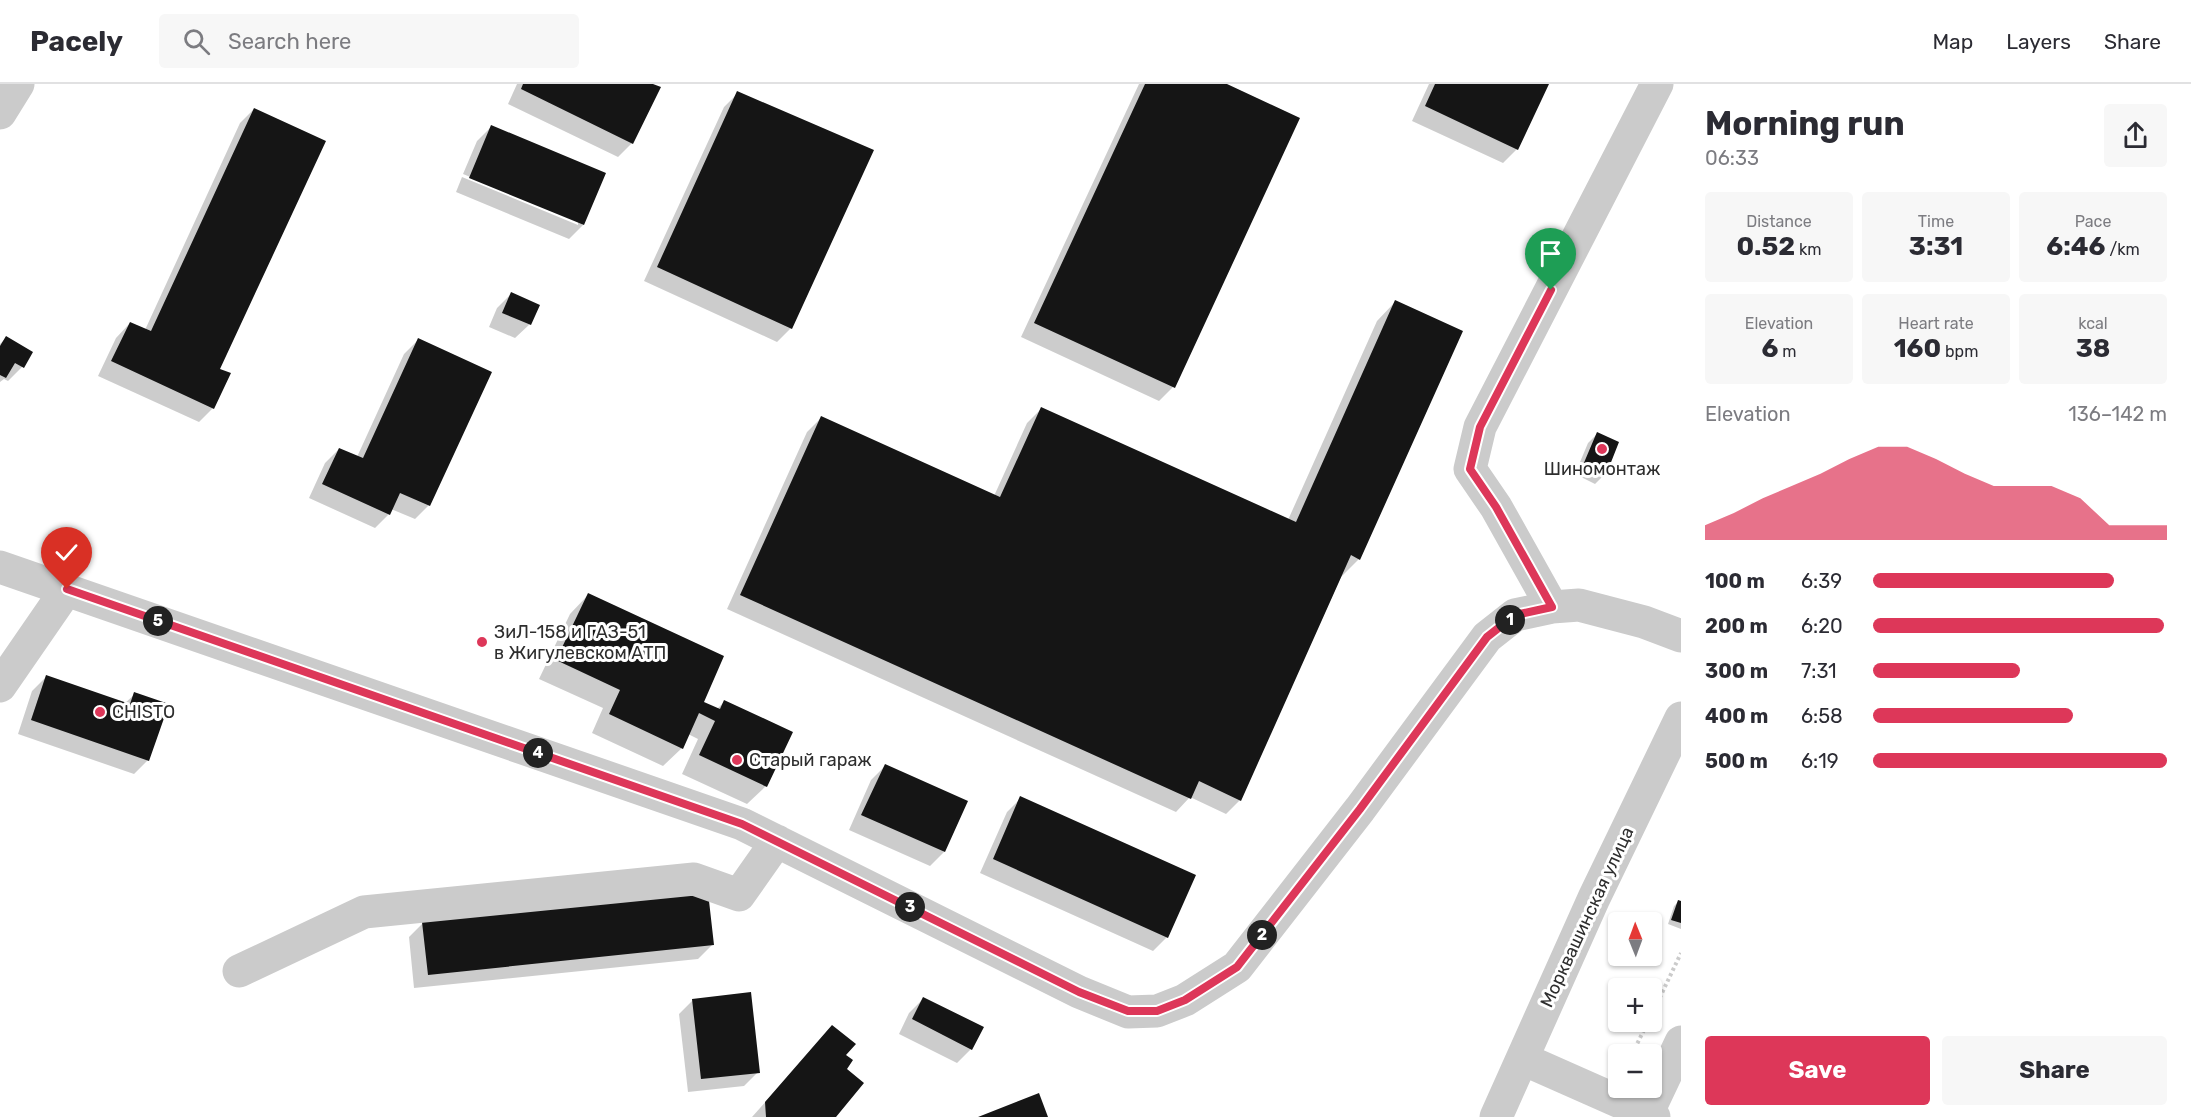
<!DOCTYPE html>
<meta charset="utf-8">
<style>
:root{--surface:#fff;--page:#f7f7f7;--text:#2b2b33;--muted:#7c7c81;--line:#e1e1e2;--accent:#dd3759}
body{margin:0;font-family:Rubik,sans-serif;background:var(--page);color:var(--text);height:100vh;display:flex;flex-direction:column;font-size:22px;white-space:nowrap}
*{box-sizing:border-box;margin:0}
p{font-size:20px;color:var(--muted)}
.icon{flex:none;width:33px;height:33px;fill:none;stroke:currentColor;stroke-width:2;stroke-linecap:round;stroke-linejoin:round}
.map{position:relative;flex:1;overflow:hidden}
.details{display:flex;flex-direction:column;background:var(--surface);width:510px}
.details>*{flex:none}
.needle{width:39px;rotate:359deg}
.controls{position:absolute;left:1608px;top:828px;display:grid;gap:12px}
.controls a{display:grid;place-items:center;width:54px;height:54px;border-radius:6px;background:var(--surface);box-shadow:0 2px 4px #0004;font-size:30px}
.pin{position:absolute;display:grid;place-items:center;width:51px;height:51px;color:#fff;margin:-62px -26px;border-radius:50% 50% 50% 0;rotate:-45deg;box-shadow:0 0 6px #0007}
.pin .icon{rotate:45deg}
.km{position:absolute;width:30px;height:30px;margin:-15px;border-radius:50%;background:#222;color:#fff;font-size:16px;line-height:30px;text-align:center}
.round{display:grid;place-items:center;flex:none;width:63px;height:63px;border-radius:6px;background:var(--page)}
.summary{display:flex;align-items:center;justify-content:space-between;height:102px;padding:0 24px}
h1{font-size:33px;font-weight:700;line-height:45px}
.stats{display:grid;grid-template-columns:repeat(3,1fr);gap:9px;height:102px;padding:6px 24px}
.stats div{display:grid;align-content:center;border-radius:6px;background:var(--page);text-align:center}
.stats b{font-size:26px;font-weight:700}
.stats small{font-size:16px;font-weight:400}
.stats p{font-size:16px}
.chart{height:168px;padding:12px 24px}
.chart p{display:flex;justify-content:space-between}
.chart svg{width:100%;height:108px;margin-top:6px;fill:var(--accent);opacity:.7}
.button{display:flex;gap:12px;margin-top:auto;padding:12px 24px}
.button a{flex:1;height:69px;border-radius:6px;background:var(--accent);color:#fff;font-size:24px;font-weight:700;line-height:69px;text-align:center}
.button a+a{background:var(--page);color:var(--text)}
ul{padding:0 24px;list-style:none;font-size:20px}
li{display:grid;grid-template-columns:96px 72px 1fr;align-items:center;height:45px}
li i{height:15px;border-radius:8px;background:var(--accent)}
header{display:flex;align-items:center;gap:36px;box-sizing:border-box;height:84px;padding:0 30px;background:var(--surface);border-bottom:2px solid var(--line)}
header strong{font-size:28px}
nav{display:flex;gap:33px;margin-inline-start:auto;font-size:21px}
.search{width:420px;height:54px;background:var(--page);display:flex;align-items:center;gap:15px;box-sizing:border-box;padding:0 21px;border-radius:6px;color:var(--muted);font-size:22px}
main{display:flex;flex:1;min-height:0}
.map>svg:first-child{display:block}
.shadow{fill:#0003}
.building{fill:#151515}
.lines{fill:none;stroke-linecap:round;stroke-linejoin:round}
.path{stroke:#cbcbcb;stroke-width:4;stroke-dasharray:3 3;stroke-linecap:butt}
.minor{stroke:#cbcbcb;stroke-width:33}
.route-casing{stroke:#fff;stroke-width:12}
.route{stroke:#dd3759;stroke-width:8}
.poi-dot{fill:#dd3759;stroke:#fff;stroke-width:2}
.labels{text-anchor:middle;stroke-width:6;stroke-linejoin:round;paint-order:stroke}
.poi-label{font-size:18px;fill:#2e2e2e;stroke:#fff;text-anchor:start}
.street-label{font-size:18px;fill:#2e2e2e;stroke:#fff}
</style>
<header>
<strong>Pacely</strong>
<div class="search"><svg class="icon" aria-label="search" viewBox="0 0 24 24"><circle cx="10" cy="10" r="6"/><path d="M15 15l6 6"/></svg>Search here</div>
<nav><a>Map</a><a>Layers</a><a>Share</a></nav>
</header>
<main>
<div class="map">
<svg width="1681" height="1033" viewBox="0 0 1681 1033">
<rect width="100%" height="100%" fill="#fff"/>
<path class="shadow" d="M 517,0 L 650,0 L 632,59 L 618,73 L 508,20 Z
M 1139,0 L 1224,0 L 1298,35 L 1173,303 L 1159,317 L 1021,253 Z
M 1429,0 L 1548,0 L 1517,65 L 1503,79 L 1412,37 Z
M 738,9 L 791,244 L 777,258 L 644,197 L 724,23 Z
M 254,25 L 213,324 L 199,338 L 98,292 L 116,254 L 130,239 L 145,246 L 240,39 Z
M 491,43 L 583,141 L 569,155 L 456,108 L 462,93 L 578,141 L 578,137 L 463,90 L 477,57 Z
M 511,210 L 530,240 L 515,254 L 489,243 L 497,224 Z
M 1395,218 L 1359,475 L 1341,493 L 1240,716 L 1226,730 L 1190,713 L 1176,728 L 727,525 L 807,348 L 821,334 L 994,412 L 1027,339 L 1041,325 L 1288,436 L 1377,237 Z
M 6,254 L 31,268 L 22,283 L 8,297 L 4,295 L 0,298 L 0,260 Z
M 418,256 L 429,421 L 415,435 L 391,425 L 389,430 L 375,444 L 309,414 L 325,379 L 339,365 L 357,373 L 404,270 Z
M 1597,350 L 1605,390 L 1595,400 L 1575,390 L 1588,359 Z
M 588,511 L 702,618 L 717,625 L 724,618 L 766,702 L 747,720 L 682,690 L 698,655 L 688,650 L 682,664 L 663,682 L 592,649 L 603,624 L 539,595 L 570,530 Z
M 46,593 L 124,620 L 135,610 L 148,676 L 134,690 L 18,650 L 32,607 Z
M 885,682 L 944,768 L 930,782 L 849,746 L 871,696 Z
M 1021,714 L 1167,853 L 1153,867 L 980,789 L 1007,728 Z
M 1679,817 L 1681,818 L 1681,845 L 1668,840 L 1674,822 Z
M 423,839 L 712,861 L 698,875 L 414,904 L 409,853 Z
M 923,915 L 971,965 L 957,979 L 899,950 L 909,929 Z
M 693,916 L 758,988 L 744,1002 L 688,1008 L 679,930 Z
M 832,943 L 844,972 L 845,985 L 834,1033 L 752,1033 Z"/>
<path class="building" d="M 523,0 L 653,0 L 661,3 L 633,60 L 521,5 Z
M 1145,0 L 1227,0 L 1300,34 L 1175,304 L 1034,239 Z
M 1435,0 L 1549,0 L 1518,66 L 1425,22 Z
M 737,7 L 874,66 L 792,245 L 657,183 Z
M 254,24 L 326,57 L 220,285 L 231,289 L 214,325 L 111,277 L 130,238 L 151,247 Z
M 491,41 L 606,89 L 584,141 L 469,94 Z
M 511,208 L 540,221 L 531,241 L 502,229 Z
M 1395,216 L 1463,247 L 1360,476 L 1351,471 L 1241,717 L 1199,697 L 1191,715 L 740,511 L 821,332 L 1000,413 L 1041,323 L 1296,438 Z
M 6,252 L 33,268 L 24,284 L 15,279 L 6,294 L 0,291 L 0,262 Z
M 418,254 L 492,288 L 430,422 L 400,409 L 390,431 L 322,400 L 339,364 L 363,374 Z
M 1597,348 L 1619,358 L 1606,391 L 1583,381 Z
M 588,509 L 724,572 L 704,618 L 720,625 L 724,616 L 793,648 L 767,703 L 699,671 L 715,637 L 699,629 L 683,665 L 609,630 L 620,606 L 556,576 Z
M 46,591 L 130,620 L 134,608 L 169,620 L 149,677 L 31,636 Z
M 885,680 L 968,717 L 945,768 L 861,731 Z
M 1020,712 L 1196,791 L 1168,854 L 993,775 Z
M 708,808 L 714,861 L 428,891 L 422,838 Z
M 1678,816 L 1681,817 L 1681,839 L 1671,836 Z
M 751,908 L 760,989 L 701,995 L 692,915 Z
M 923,913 L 984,943 L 972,966 L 912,935 Z
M 832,941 L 856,960 L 846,971 L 853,976 L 847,985 L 864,999 L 836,1033 L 766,1033 L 765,1018 Z
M 1039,1009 L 1048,1033 L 978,1033 Z"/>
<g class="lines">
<path class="path" d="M 1652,930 L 1681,869
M 1632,970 L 1648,938"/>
<path class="minor" d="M 0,29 L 18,0
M 0,483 L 742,740 L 1079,908 L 1128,928 L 1157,927 L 1185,916 L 1237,883 L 1360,725 L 1487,553 L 1515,531 L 1552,523 L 1579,521 L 1644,538 L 1681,552
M 1552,523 L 1496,423 L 1470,385 L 1480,343 L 1657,0
M 0,602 L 67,505
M 239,887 L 364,828 L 694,795 L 739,811 L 777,757
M 1523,975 L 1654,1033
M 1647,1030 L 1681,958
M 1496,1033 L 1594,814 L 1681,634"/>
</g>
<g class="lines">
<g class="route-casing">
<path id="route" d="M 67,505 L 742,740 L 1079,908 L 1128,927 L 1157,927 L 1185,916 L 1237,883 L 1360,725 L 1487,553 L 1515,531 L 1552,523 L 1496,423 L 1470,385 L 1480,343 L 1551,206"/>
</g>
<use href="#route" class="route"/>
</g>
<g class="poi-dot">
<circle cx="1602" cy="365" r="6"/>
<circle cx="482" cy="558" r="6"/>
<circle cx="100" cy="628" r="6"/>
<circle cx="737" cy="676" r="6"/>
</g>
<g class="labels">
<g class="poi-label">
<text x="1602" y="391" text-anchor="middle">Шиномонтаж</text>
<text x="494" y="554">ЗиЛ-158 и ГАЗ-51<tspan x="494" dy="21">в Жигулевском АТП</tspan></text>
<text x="112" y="634">CHISTO</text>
<text x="749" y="682">Старый гараж</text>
</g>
<g class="street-label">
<text transform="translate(1587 833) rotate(-65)" y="6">Морквашинская улица</text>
</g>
</g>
</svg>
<div class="controls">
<a><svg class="needle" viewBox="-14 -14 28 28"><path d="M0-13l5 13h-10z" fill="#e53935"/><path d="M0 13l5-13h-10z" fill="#7c7c81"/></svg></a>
<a>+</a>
<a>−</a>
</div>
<div class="pin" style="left:1551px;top:206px;background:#1e9e55"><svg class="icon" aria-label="arrive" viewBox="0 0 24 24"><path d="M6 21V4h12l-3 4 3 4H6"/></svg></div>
<div class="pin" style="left:67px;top:505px;background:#d93025"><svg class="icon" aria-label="check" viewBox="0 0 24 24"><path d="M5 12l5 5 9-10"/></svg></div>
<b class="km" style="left:1510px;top:536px">1</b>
<b class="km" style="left:1262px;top:851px">2</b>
<b class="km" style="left:910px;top:823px">3</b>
<b class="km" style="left:538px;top:669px">4</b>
<b class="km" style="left:158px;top:537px">5</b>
</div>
<section class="details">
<div class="summary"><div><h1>Morning run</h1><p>06:33</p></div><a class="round"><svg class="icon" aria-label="share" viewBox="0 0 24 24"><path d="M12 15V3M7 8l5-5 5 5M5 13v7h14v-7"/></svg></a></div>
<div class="stats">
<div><p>Distance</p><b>0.52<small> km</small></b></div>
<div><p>Time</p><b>3:31</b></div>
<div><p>Pace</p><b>6:46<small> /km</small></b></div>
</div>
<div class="stats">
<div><p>Elevation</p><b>6<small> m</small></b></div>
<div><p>Heart rate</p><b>160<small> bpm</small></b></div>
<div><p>kcal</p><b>38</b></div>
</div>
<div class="chart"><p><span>Elevation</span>136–142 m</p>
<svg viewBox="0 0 160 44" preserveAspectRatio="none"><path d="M0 44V38L10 33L20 27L30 22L40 17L50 11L60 6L70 6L80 11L90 17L100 22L110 22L120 22L130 27L140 38L150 38L160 38V44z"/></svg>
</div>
<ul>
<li><b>100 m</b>6:39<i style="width:82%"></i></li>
<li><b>200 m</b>6:20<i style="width:99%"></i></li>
<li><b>300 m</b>7:31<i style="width:50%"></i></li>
<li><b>400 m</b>6:58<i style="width:68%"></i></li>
<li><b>500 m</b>6:19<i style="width:100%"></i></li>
</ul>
<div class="button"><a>Save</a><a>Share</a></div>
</section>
</main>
